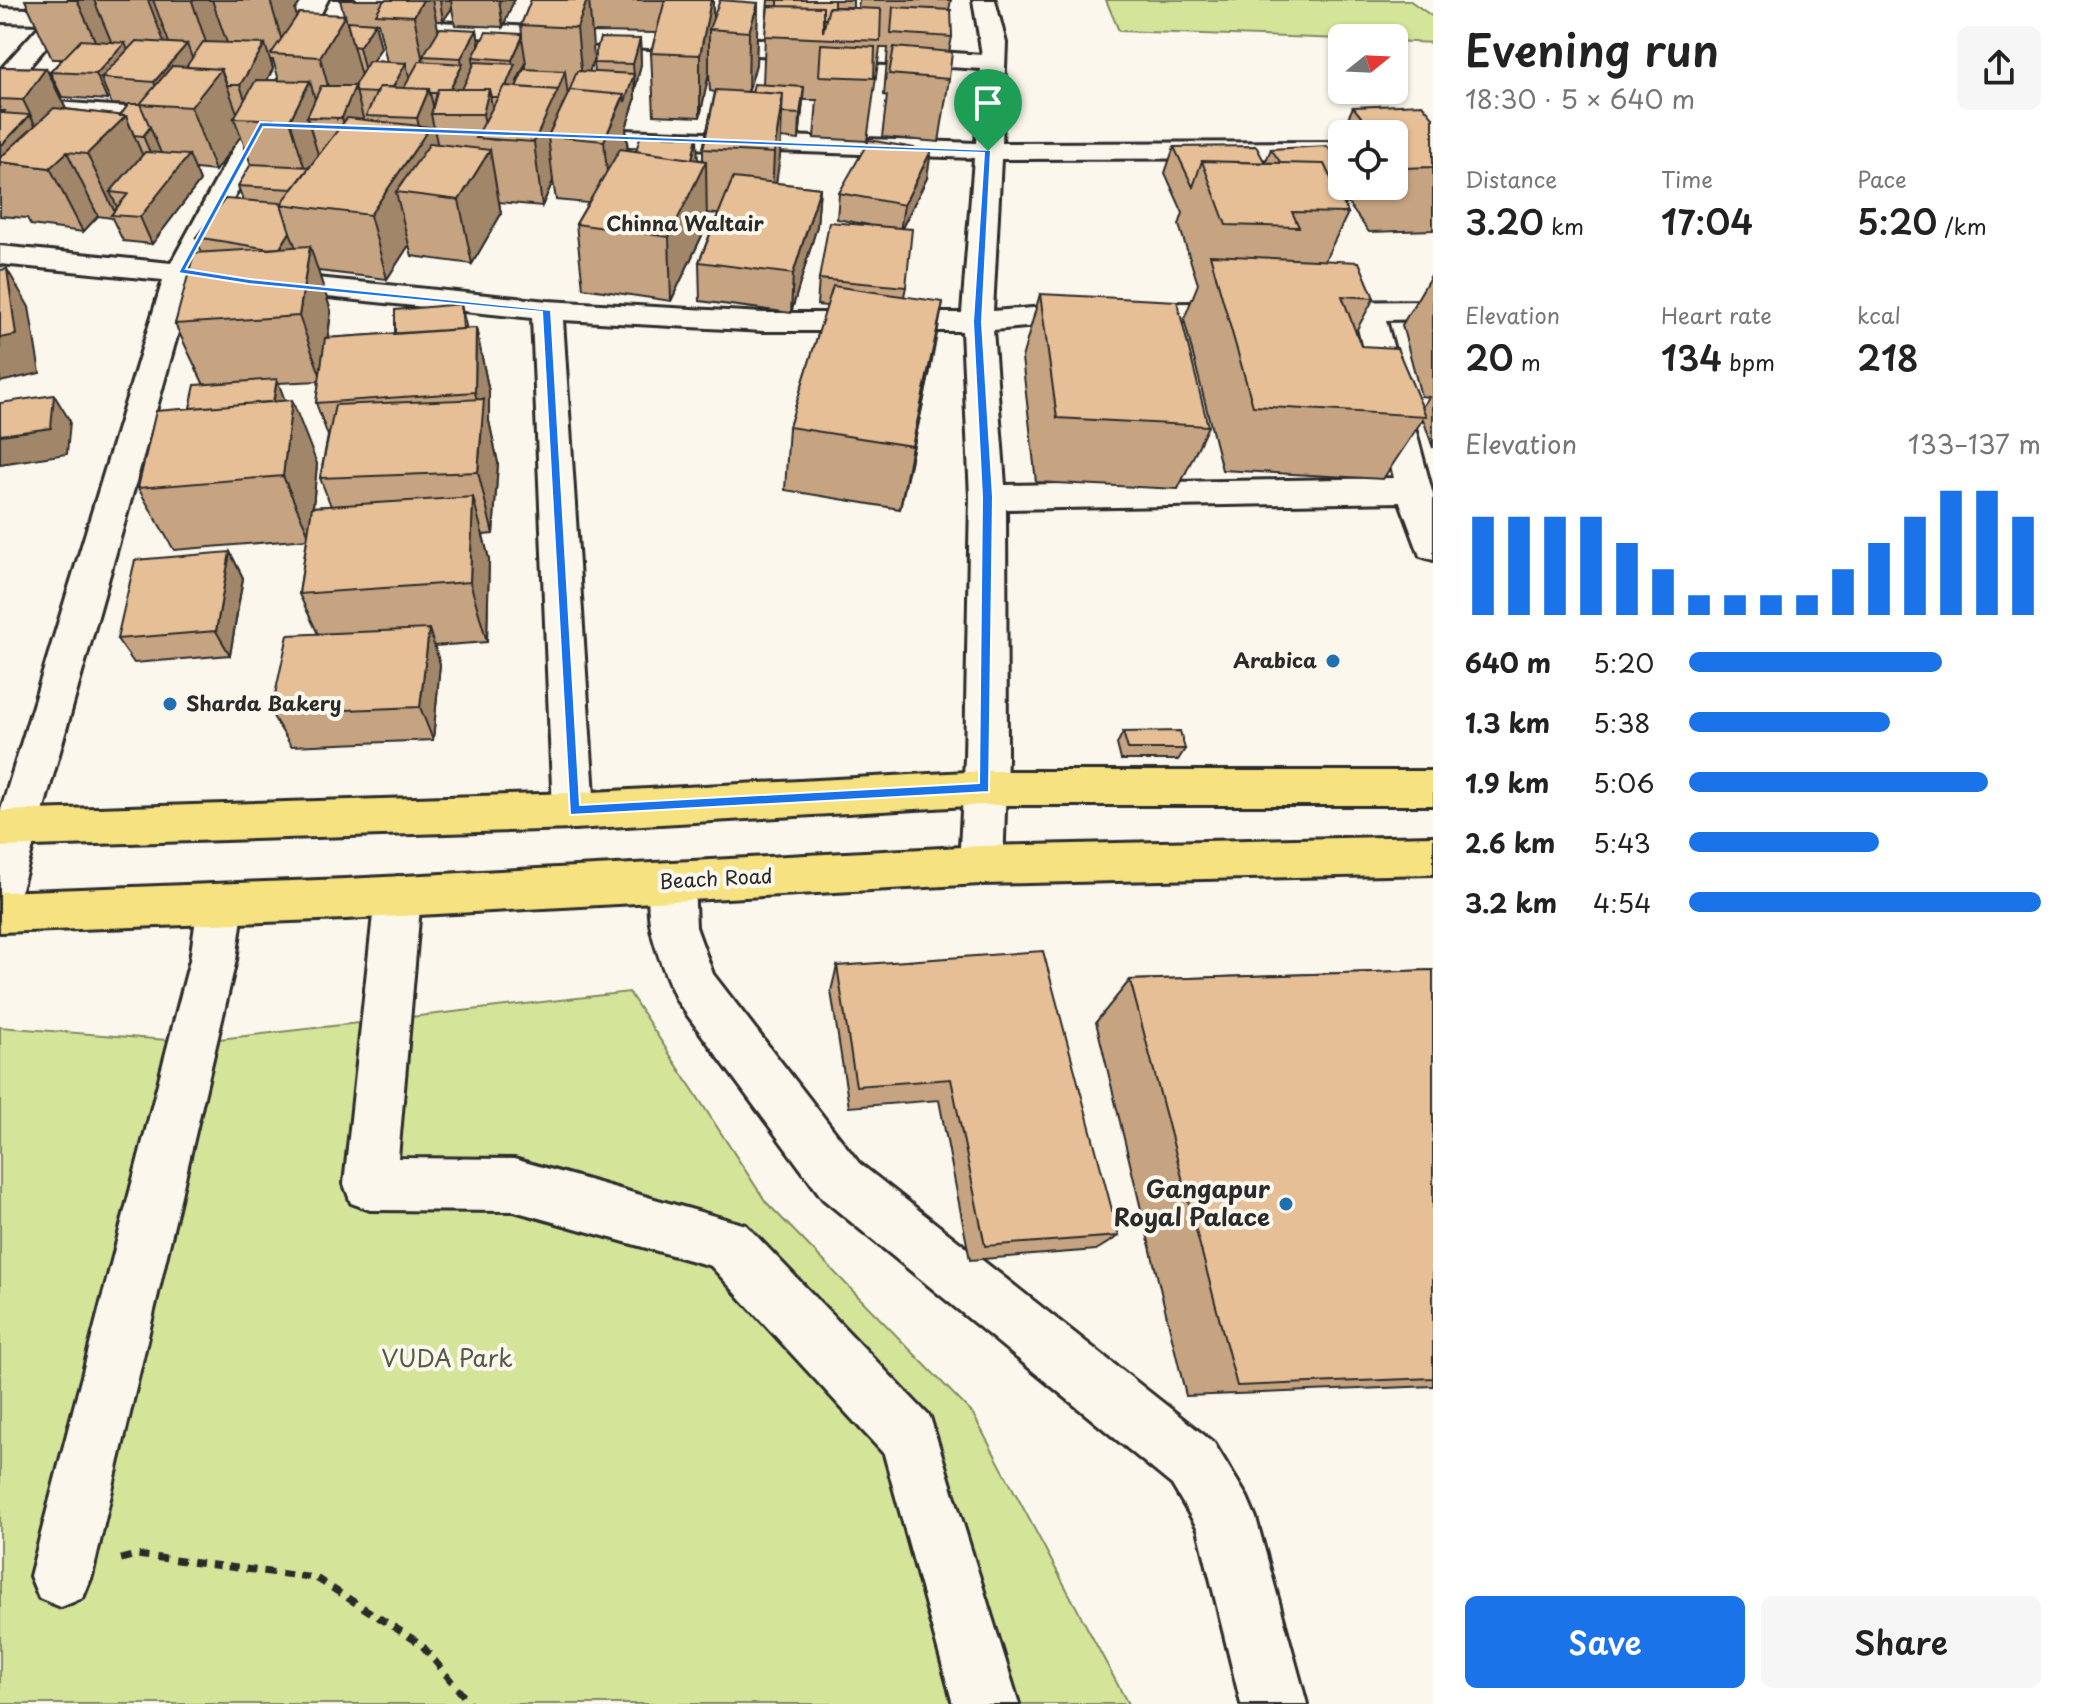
<!DOCTYPE html>
<meta charset="utf-8">
<style>
:root{--surface:#fff;--page:#f6f6f6;--text:#222;--muted:#767676;--accent:#1a73e8}
body{margin:0;font-family:"Playpen Sans",sans-serif;background:var(--page);color:var(--text);height:100vh;display:flex;flex-direction:column;font-size:30px;white-space:nowrap}
*{box-sizing:border-box;margin:0}
p{font-size:26px;color:var(--muted)}
.icon{flex:none;width:44px;height:44px;fill:none;stroke:currentColor;stroke-width:2;stroke-linecap:round;stroke-linejoin:round}
.map{position:relative;flex:1;overflow:hidden}
.details{display:flex;flex-direction:column;background:var(--surface);width:640px}
.details>*{flex:none}
.needle{width:52px;rotate:72deg}
.tools{position:absolute;left:1328px;top:24px;display:grid;gap:16px}
.tools a{display:grid;place-items:center;width:80px;height:80px;border-radius:12px;background:var(--surface);box-shadow:0 2px 6px #0004;font-size:40px}
.pin{position:absolute;display:grid;place-items:center;width:68px;height:68px;color:#fff;margin:-82px -34px;border-radius:50% 50% 50% 0;rotate:-45deg;box-shadow:0 0 8px #0007}
.pin .icon{rotate:45deg}
.round{display:grid;place-items:center;flex:none;width:84px;height:84px;border-radius:12px;background:var(--page)}
.headline{display:flex;align-items:center;justify-content:space-between;height:136px;padding:0 32px}
h1{font-size:44px;font-weight:600;line-height:60px}
.stats{display:grid;grid-template-columns:repeat(3,1fr);gap:12px;height:136px;padding:8px 32px}
.stats div{display:grid;align-content:center}
.stats b{font-size:34px;font-weight:600}
.stats small{font-size:22px;font-weight:400}
.stats p{font-size:22px}
.chart{height:224px;padding:16px 32px}
.chart p{display:flex;justify-content:space-between}
.chart svg{width:100%;height:144px;margin-top:8px;stroke:var(--accent);stroke-width:6}
.button{display:flex;gap:16px;margin-top:auto;padding:16px 32px}
.button a{flex:1;height:92px;border-radius:12px;background:var(--accent);color:#fff;font-size:32px;font-weight:600;line-height:92px;text-align:center}
.button a+a{background:var(--page);color:var(--text)}
ul{padding:0 32px;list-style:none;font-size:26px}
li{display:grid;grid-template-columns:128px 96px 1fr;align-items:center;height:60px}
li i{height:20px;border-radius:10px;background:var(--accent)}
main{display:flex;flex:1;min-height:0}
.map>svg:first-child{display:block}
.green{fill:#d4e599;stroke:#808862;stroke-width:2}
.lines{fill:none;stroke-linecap:round;stroke-linejoin:round}
.minor-casing{stroke:#2b2b2b;stroke-width:6}
.major-casing{stroke:#2b2b2b;stroke-width:6}
.path{stroke:#2b2b2b;stroke-width:7;stroke-dasharray:10 8;stroke-linecap:butt}
.minor{fill:#fbf7ec;fill-rule:evenodd}
.major{fill:#f7e281;fill-rule:evenodd}
.wall{fill:#c6a482;stroke:#2b2b2b;stroke-width:2;fill-rule:evenodd}
.shaded-wall{fill:#a1866a;stroke:#2b2b2b;stroke-width:2}
.building{fill:#e6bf97;stroke:#2b2b2b;stroke-width:2}
.route{fill:#1a73e8;stroke:#fff;stroke-width:2;fill-rule:evenodd}
.poi-dot{fill:#1f6fb2;stroke:#fbf7ec;stroke-width:3}
.labels{text-anchor:middle;stroke-width:8;stroke-linejoin:round;paint-order:stroke}
.far-quarter-label{font-size:20px;font-weight:bold;fill:#2b2b2b;stroke:#fbf7ec}
.poi-label{font-size:20px;font-weight:bold;fill:#2b2b2b;stroke:#fbf7ec;text-anchor:end}
.street-label{font-size:20px;fill:#2b2b2b;stroke:#fbf7ec}
.near-poi-label{font-size:24px;font-weight:bold;fill:#2b2b2b;stroke:#fbf7ec;text-anchor:end}
.near-park-label{font-size:24px;fill:#555a46;stroke:#fbf7ec}
</style>
<main>
<div class="map">
<svg width="1433" height="1704" viewBox="0 0 1433 1704">
<rect width="100%" height="100%" fill="#fbf7ec"/>
<filter id="ink" filterUnits="userSpaceOnUse"><feTurbulence type="fractalNoise" baseFrequency=".0125" numOctaves="2"/><feDisplacementMap in="SourceGraphic" scale="16" xChannelSelector="R" yChannelSelector="G"/><feConvolveMatrix kernelMatrix="1 2 1 2 8 2 1 2 1" color-interpolation-filters="sRGB"/></filter>
<g filter="url(#ink)">
<path class="green" d="M 1106,0 L 1409,0 L 1433,17 L 1433,43 L 1394,41 L 1394,38 L 1342,39 L 1119,31 Z
M 629,992 L 766,1202 L 973,1414 L 1128,1704 L 0,1704 L 0,1027 L 193,1042 Z"/>
<g class="lines">
<g class="minor-casing">
<path id="minor" d="M 78,0 L 86,6 L 83,11 L 102,13 L 105,18 L 102,23 L 66,24 L 9,90 L 0,92 L 0,70 L 42,23 L 0,22 L 0,8 L 55,10 L 67,1 Z
M 331,0 L 353,0 L 343,22 L 273,124 L 198,266 L 547,301 L 763,313 L 962,313 L 974,158 L 569,144 L 560,142 L 556,136 L 560,130 L 569,128 L 976,143 L 981,69 L 410,33 L 406,28 L 410,23 L 418,21 L 747,38 L 982,55 L 973,0 L 995,0 L 1006,43 L 1002,143 L 1342,142 L 1342,158 L 1001,159 L 993,311 L 1082,304 L 1433,301 L 1433,319 L 1386,320 L 1433,495 L 1433,560 L 1420,556 L 1400,502 L 1006,509 L 1007,758 L 1003,865 L 997,879 L 981,884 L 965,879 L 959,865 L 965,758 L 970,497 L 962,331 L 763,331 L 563,320 L 595,811 L 589,824 L 574,829 L 559,824 L 553,811 L 532,318 L 192,283 L 22,886 L 16,900 L 0,906 L 0,813 L 163,280 L 0,264 L 0,246 L 171,263 L 247,124 L 320,22 ZM 1356,320 L 1394,478 L 1005,485 L 993,330 L 1082,322 Z
M 0,98 L 181,111 L 190,114 L 194,119 L 190,124 L 181,127 L 0,114 Z
M 672,862 L 688,868 L 694,882 L 696,927 L 713,974 L 859,1163 L 1214,1443 L 1247,1497 L 1256,1518 L 1307,1704 L 1241,1704 L 1198,1529 L 1172,1485 L 823,1199 L 677,1001 C 660,962 636,910 656,868 Z
M 398,876 L 414,882 L 421,896 L 398,1158 L 514,1159 L 746,1225 L 930,1417 L 1019,1704 L 953,1704 L 884,1454 L 711,1266 L 514,1211 L 370,1210 L 351,1203 L 344,1184 L 375,896 L 382,882 Z
M 221,884 L 237,890 L 244,904 L 236,960 L 92,1576 L 83,1598 L 61,1607 L 39,1598 L 30,1576 L 190,960 L 198,904 L 205,890 Z"/>
</g>
<g class="major-casing">
<path id="major" d="M 985,771 L 1433,771 L 1433,805 L 985,805 L 574,829 L 0,847 L 0,811 L 574,793 Z
M 1433,836 L 1433,874 L 981,884 L 346,919 L 0,932 L 0,892 L 346,879 L 981,846 Z"/>
</g>
<path class="path" d="M 121,1559 L 136,1555 L 316,1578 L 421,1644 L 470,1704"/>
<use href="#minor" class="minor"/>
<use href="#major" class="major"/>
</g>
<path class="wall" d="M 25,0 L 302,0 L 295,10 L 296,16 L 344,15 L 340,0 L 514,0 L 503,27 L 455,25 L 452,8 L 443,21 L 436,21 L 438,30 L 477,30 L 479,44 L 522,34 L 521,25 L 531,0 L 713,0 L 713,18 L 758,3 L 756,64 L 748,92 L 752,92 L 763,84 L 765,36 L 768,0 L 853,0 L 853,7 L 834,7 L 858,8 L 859,0 L 951,0 L 949,10 L 952,37 L 949,52 L 949,79 L 939,142 L 882,137 L 887,96 L 884,95 L 888,48 L 880,48 L 867,141 L 814,138 L 817,100 L 803,100 L 799,140 L 781,138 L 776,183 L 820,188 L 817,226 L 791,313 L 700,301 L 699,262 L 718,214 L 707,213 L 707,225 L 671,301 L 583,288 L 576,224 L 588,203 L 556,200 L 553,181 L 542,206 L 499,202 L 501,214 L 472,264 L 412,256 L 409,245 L 387,279 L 318,271 L 331,311 L 328,338 L 476,328 L 489,392 L 489,421 L 498,463 L 493,534 L 483,535 L 489,559 L 487,642 L 434,646 L 440,664 L 433,740 L 291,746 L 271,713 L 318,634 L 299,594 L 307,539 L 174,550 L 138,488 L 190,408 L 204,385 L 175,324 L 202,253 L 196,237 L 243,200 L 238,186 L 251,165 L 241,136 L 215,171 L 195,169 L 200,181 L 152,244 L 123,241 L 112,218 L 98,216 L 83,232 L 31,225 L 27,218 L 0,216 L 0,67 L 46,68 L 66,109 L 120,116 L 128,105 L 112,104 L 109,98 L 107,100 L 62,97 L 50,72 L 62,59 L 52,59 ZM 375,23 L 378,23 L 387,62 L 372,61 L 381,48 ZM 591,32 L 656,33 L 651,53 L 654,115 L 700,117 L 709,72 L 710,91 L 715,92 L 703,149 L 703,160 L 628,150 L 626,128 L 635,100 L 635,90 L 641,64 L 640,39 L 593,63 L 594,72 L 589,72 ZM 271,60 L 273,60 L 279,80 L 267,80 L 273,69 ZM 526,63 L 526,69 L 518,84 L 517,81 ZM 319,381 L 316,403 L 328,436 L 320,478 L 331,506 L 313,507 L 317,464 L 285,401 L 278,383 Z
M 1353,107 L 1433,117 L 1433,230 L 1369,232 L 1347,202 L 1345,206 L 1348,213 L 1325,260 L 1374,298 L 1356,331 L 1361,346 L 1422,407 L 1429,397 L 1421,396 L 1402,325 L 1433,272 L 1433,448 L 1423,419 L 1383,479 L 1222,470 L 1184,319 L 1198,284 L 1179,225 L 1183,213 L 1165,173 L 1174,147 L 1265,163 L 1271,149 L 1332,153 ZM 1342,134 L 1394,134 L 1394,186 L 1342,186 Z
M 927,178 L 902,228 L 906,287 L 904,296 L 931,366 L 900,509 L 785,490 L 789,427 L 827,306 L 817,305 L 819,279 L 869,225 L 837,219 L 839,193 Z
M 1040,294 L 1208,426 L 1178,489 L 1036,482 L 1022,358 Z
M 230,552 L 243,578 L 230,655 L 134,663 L 117,639 Z
M 1123,732 L 1185,749 L 1178,760 L 1121,760 L 1117,744 Z
M 837,966 L 1119,1236 L 1096,1250 L 970,1260 L 939,1100 L 849,1107 L 831,991 Z
M 1433,970 L 1433,1386 L 1186,1396 L 1096,1022 L 1130,980 Z"/>
<path class="shaded-wall" d="M 77,0 L 94,0 L 114,48 L 104,61 Z
M 148,0 L 153,0 L 174,56 L 171,60 Z
M 193,0 L 212,0 L 228,46 L 213,63 L 192,1 Z
M 270,0 L 302,0 L 295,10 L 302,37 L 286,55 Z
M 423,0 L 432,0 L 442,48 L 423,56 L 426,77 L 414,16 Z
M 440,0 L 451,0 L 452,8 L 443,21 Z
M 499,0 L 514,0 L 503,27 Z
M 587,0 L 589,0 L 594,58 L 583,90 L 577,28 Z
M 711,0 L 713,0 L 713,30 L 709,29 L 709,72 L 700,117 L 700,55 Z
M 758,3 L 756,64 L 748,94 L 749,32 Z
M 345,15 L 361,76 L 355,87 L 371,149 L 359,181 L 342,118 L 351,94 L 337,119 L 320,57 Z
M 375,23 L 381,48 L 365,72 L 359,47 Z
M 477,30 L 481,56 L 473,57 L 474,68 L 456,114 L 448,94 L 462,66 L 461,58 Z
M 522,38 L 526,63 L 517,81 L 519,89 L 501,97 L 513,69 L 512,60 Z
M 640,39 L 641,64 L 635,90 L 633,64 Z
M 125,43 L 135,68 L 101,78 L 109,98 L 107,100 L 96,74 Z
M 187,44 L 196,69 L 163,106 L 154,82 Z
M 265,44 L 273,69 L 249,111 L 240,85 Z
M 406,63 L 412,89 L 389,94 Z
M 46,68 L 76,130 L 54,163 L 23,100 Z
M 221,69 L 239,118 L 234,118 L 241,136 L 215,171 L 191,107 Z
M 565,71 L 568,97 L 548,136 L 553,181 L 542,206 L 534,142 Z
M 634,74 L 635,100 L 626,128 L 628,158 L 610,205 L 604,141 Z
M 310,81 L 320,118 L 307,117 L 320,161 L 308,179 L 290,120 Z
M 804,87 L 802,112 L 799,140 L 800,114 Z
M 429,89 L 435,114 L 431,114 L 440,157 L 396,192 L 409,245 L 387,279 L 370,215 L 422,139 L 417,118 Z
M 489,89 L 498,140 L 488,139 L 483,114 Z
M 783,94 L 780,157 L 771,217 L 774,153 Z
M 4,111 L 15,132 L 30,115 L 54,164 L 67,152 L 98,216 L 83,232 L 50,168 L 0,162 L 1,113 Z
M 126,116 L 153,180 L 110,192 L 121,215 L 116,215 L 87,154 Z
M 150,127 L 161,153 L 154,162 L 143,136 Z
M 697,137 L 698,163 L 706,161 L 707,225 L 671,301 L 669,237 L 686,186 Z
M 490,150 L 501,214 L 472,264 L 459,200 Z
M 931,151 L 927,178 L 900,232 L 904,205 Z
M 189,155 L 200,181 L 152,244 L 140,217 Z
M 820,188 L 817,226 L 791,313 L 793,274 Z
M 290,232 L 300,259 L 279,250 Z
M 310,246 L 331,311 L 322,380 L 299,316 Z
M 7,269 L 29,307 L 40,373 L 0,382 L 0,338 Z
M 943,302 L 931,366 L 900,509 L 912,446 Z
M 461,304 L 467,330 L 464,355 Z
M 476,328 L 489,392 L 489,421 L 498,463 L 493,534 L 478,472 L 482,425 L 475,392 Z
M 277,379 L 287,406 L 269,432 Z
M 54,395 L 70,421 L 67,454 L 0,464 L 0,435 Z
M 292,400 L 317,464 L 310,538 L 283,476 Z
M 473,497 L 489,559 L 487,642 L 470,582 Z
M 230,552 L 243,578 L 230,655 L 216,631 Z
M 429,629 L 440,664 L 433,740 L 420,707 Z"/>
<path class="building" d="M 384,0 L 423,0 L 414,16 L 376,14 Z
M 531,0 L 587,0 L 577,28 L 521,25 Z
M 665,0 L 711,0 L 700,55 L 651,53 Z
M 720,0 L 758,3 L 749,32 L 709,29 Z
M 778,0 L 834,0 L 834,7 L 829,7 L 826,19 L 823,19 L 823,7 L 778,6 Z
M 768,6 L 823,7 L 823,32 L 829,7 L 881,9 L 880,41 L 765,36 Z
M 893,7 L 951,10 L 952,37 L 891,33 Z
M 299,13 L 345,15 L 320,57 L 271,54 Z
M 347,21 L 375,23 L 359,47 L 353,46 Z
M 440,28 L 477,30 L 461,58 L 423,56 Z
M 486,32 L 522,34 L 522,38 L 512,60 L 473,57 Z
M 600,38 L 640,39 L 633,64 L 593,63 Z
M 81,40 L 125,43 L 96,74 L 50,72 Z
M 136,41 L 187,44 L 154,82 L 101,78 Z
M 203,42 L 265,44 L 240,85 L 227,85 L 221,69 L 186,67 Z
M 821,44 L 875,47 L 874,78 L 819,76 Z
M 894,47 L 952,52 L 949,79 L 889,74 Z
M 369,61 L 406,63 L 393,87 L 379,87 L 377,93 L 356,92 L 354,86 Z
M 419,61 L 463,64 L 450,89 L 438,89 L 437,93 L 430,93 L 429,89 L 404,88 Z
M 475,62 L 515,64 L 506,86 L 504,86 L 498,97 L 491,97 L 489,89 L 462,89 Z
M 172,66 L 221,69 L 191,107 L 140,104 Z
M 0,67 L 46,68 L 23,100 L 0,99 Z
M 524,69 L 565,71 L 558,90 L 516,87 Z
M 577,71 L 634,74 L 625,102 L 624,95 L 570,90 L 569,92 Z
M 256,80 L 310,81 L 290,120 L 234,118 Z
M 754,84 L 804,87 L 800,114 L 782,113 L 783,94 L 752,92 Z
M 321,86 L 355,86 L 342,118 L 307,117 Z
M 504,86 L 558,90 L 534,142 L 476,138 Z
M 379,87 L 429,89 L 417,118 L 366,116 Z
M 438,89 L 489,89 L 483,114 L 431,114 Z
M 570,90 L 624,95 L 604,141 L 548,136 Z
M 716,90 L 783,94 L 774,153 L 703,149 Z
M 129,104 L 140,104 L 150,127 L 143,136 L 134,135 L 126,116 L 120,116 Z
M 1422,104 L 1433,117 L 1433,167 L 1402,168 L 1394,158 L 1394,134 L 1375,134 L 1353,107 Z
M 54,108 L 126,116 L 87,154 L 67,152 L 50,168 L 0,162 L 0,158 Z
M 0,111 L 4,111 L 1,113 L 30,115 L 0,147 Z
M 347,118 L 430,127 L 370,215 L 281,204 Z
M 641,134 L 697,137 L 692,159 L 636,151 Z
M 869,140 L 931,151 L 904,205 L 839,193 Z
M 430,143 L 490,150 L 459,200 L 396,192 Z
M 1256,146 L 1265,163 L 1202,161 L 1193,187 L 1174,147 Z
M 1327,146 L 1342,167 L 1342,185 L 1335,186 L 1324,164 L 1281,163 L 1271,149 Z
M 620,149 L 706,161 L 669,237 L 576,224 Z
M 145,152 L 189,155 L 140,217 L 111,215 L 128,194 L 110,192 Z
M 1202,161 L 1324,164 L 1348,213 L 1292,212 L 1299,227 L 1226,225 Z
M 251,164 L 310,167 L 293,189 L 238,186 Z
M 733,178 L 820,188 L 793,274 L 699,262 Z
M 225,199 L 282,203 L 281,204 L 290,232 L 280,248 L 270,249 L 196,237 Z
M 829,222 L 912,229 L 906,287 L 819,279 Z
M 310,246 L 299,316 L 175,324 L 194,253 Z
M 1210,255 L 1359,262 L 1374,298 L 1342,296 L 1361,346 L 1397,348 L 1426,416 L 1253,406 Z
M 7,269 L 16,335 L 0,338 L 0,270 Z
M 833,286 L 943,302 L 912,446 L 789,427 Z
M 1040,294 L 1177,301 L 1208,426 L 1057,418 Z
M 461,304 L 463,329 L 395,334 L 395,310 Z
M 476,328 L 475,392 L 316,403 L 325,338 Z
M 277,379 L 273,402 L 190,408 L 195,385 Z
M 54,395 L 51,428 L 0,435 L 0,403 Z
M 484,399 L 478,472 L 320,478 L 335,405 Z
M 292,400 L 283,476 L 138,488 L 156,411 Z
M 473,497 L 470,582 L 299,594 L 312,507 Z
M 230,552 L 216,631 L 117,639 L 135,560 Z
M 429,629 L 420,707 L 271,713 L 288,635 Z
M 1180,731 L 1185,749 L 1128,749 L 1123,732 Z
M 1043,951 L 1119,1236 L 985,1246 L 951,1079 L 856,1086 L 837,966 Z
M 1433,970 L 1433,1378 L 1237,1386 L 1130,980 Z"/>
</g>
<path class="route" d="M 260,122 L 991,150 L 982,322 L 993,497 L 989,792 L 570,815 L 542,312 L 249,284 L 178,273 ZM 263,127 L 984,153 L 973,322 L 982,497 L 979,783 L 580,805 L 551,310 L 249,279 L 186,269 Z"/>
<g class="poi-dot">
<circle cx="1333" cy="661" r="8"/>
<circle cx="170" cy="704" r="8"/>
<circle cx="1286" cy="1204" r="8"/>
</g>
<g class="labels">
<g class="far-quarter-label">
<text x="685" y="231">Chinna Waltair</text>
</g>
<g class="poi-label">
<text x="1317" y="668">Arabica</text>
<text x="186" y="711" text-anchor="start">Sharda Bakery</text>
</g>
<g class="street-label">
<text transform="translate(716 879) rotate(-3)" y="7">Beach Road</text>
</g>
<g class="near-poi-label">
<text x="1270" y="1198">Gangapur<tspan x="1270" dy="28">Royal Palace</tspan></text>
</g>
<g class="near-park-label">
<text x="447" y="1367">VUDA Park</text>
</g>
</g>
</svg>
<div class="tools">
<a><svg class="needle" viewBox="-14 -14 28 28"><path d="M0-13l5 13h-10z" fill="#e53935"/><path d="M0 13l5-13h-10z" fill="#767676"/></svg></a>
<a><svg class="icon" aria-label="locate" viewBox="0 0 24 24"><circle cx="12" cy="12" r="6"/><path d="M12 2v4M12 18v4M2 12h4M18 12h4"/></svg></a>
</div>
<div class="pin" style="left:988px;top:151px;background:#1e9e55"><svg class="icon" aria-label="arrive" viewBox="0 0 24 24"><path d="M6 21V4h12l-3 4 3 4H6"/></svg></div>
</div>
<section class="details">
<div class="headline"><div><h1>Evening run</h1><p>18:30 · 5 × 640 m</p></div><a class="round"><svg class="icon" aria-label="share" viewBox="0 0 24 24"><path d="M12 15V3M7 8l5-5 5 5M5 13v7h14v-7"/></svg></a></div>
<div class="stats">
<div><p>Distance</p><b>3.20<small> km</small></b></div>
<div><p>Time</p><b>17:04</b></div>
<div><p>Pace</p><b>5:20<small> /km</small></b></div>
</div>
<div class="stats">
<div><p>Elevation</p><b>20<small> m</small></b></div>
<div><p>Heart rate</p><b>134<small> bpm</small></b></div>
<div><p>kcal</p><b>218</b></div>
</div>
<div class="chart"><p><span>Elevation</span>133–137 m</p>
<svg viewBox="0 0 160 44" preserveAspectRatio="none"><path d="M5 44V14M15 44V14M25 44V14M35 44V14M45 44V22M55 44V30M65 44V38M75 44V38M85 44V38M95 44V38M105 44V30M115 44V22M125 44V14M135 44V6M145 44V6M155 44V14"/></svg>
</div>
<ul>
<li><b>640 m</b>5:20<i style="width:72%"></i></li>
<li><b>1.3 km</b>5:38<i style="width:57%"></i></li>
<li><b>1.9 km</b>5:06<i style="width:85%"></i></li>
<li><b>2.6 km</b>5:43<i style="width:54%"></i></li>
<li><b>3.2 km</b>4:54<i style="width:100%"></i></li>
</ul>
<div class="button"><a>Save</a><a>Share</a></div>
</section>
</main>
